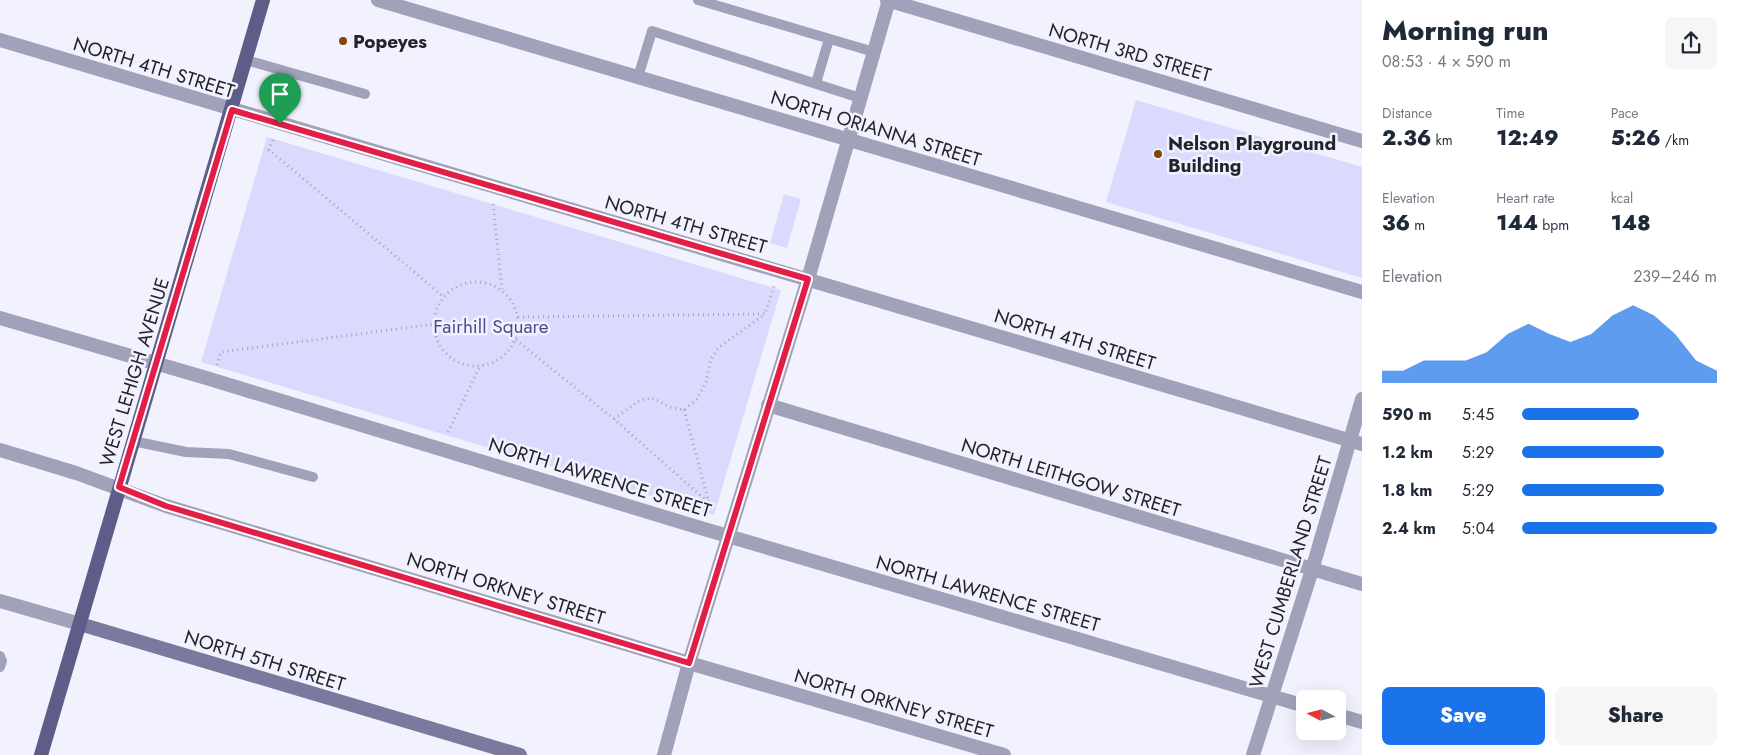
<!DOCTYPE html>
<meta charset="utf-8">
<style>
:root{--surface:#fff;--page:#f6f6f7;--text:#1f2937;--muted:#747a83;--accent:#1a73e8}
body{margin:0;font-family:Jost,sans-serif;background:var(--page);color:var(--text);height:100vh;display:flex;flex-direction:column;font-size:19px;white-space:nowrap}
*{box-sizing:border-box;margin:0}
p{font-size:16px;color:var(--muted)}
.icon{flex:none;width:28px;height:28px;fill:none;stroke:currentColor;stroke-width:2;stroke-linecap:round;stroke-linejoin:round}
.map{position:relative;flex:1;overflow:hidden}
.side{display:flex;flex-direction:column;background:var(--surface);width:375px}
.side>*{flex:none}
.needle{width:32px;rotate:277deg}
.fabs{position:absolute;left:1296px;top:690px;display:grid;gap:10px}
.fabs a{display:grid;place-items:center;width:50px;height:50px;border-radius:8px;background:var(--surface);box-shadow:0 5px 20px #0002;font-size:25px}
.pin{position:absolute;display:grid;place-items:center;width:42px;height:42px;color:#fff;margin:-51px -21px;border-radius:50% 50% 50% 0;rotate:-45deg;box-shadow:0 0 5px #0007}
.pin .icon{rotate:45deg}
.round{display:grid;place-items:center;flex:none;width:52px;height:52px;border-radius:8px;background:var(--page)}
.headline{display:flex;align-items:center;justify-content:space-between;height:85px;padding:0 20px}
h1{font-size:28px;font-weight:800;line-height:38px}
.figures{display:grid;grid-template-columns:repeat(3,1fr);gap:8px;height:85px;padding:5px 20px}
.figures div{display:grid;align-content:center}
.figures b{font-size:21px;font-weight:800}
.figures small{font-size:14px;font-weight:400}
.figures p{font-size:14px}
.chart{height:140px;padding:10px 20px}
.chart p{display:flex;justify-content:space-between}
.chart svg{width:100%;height:90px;margin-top:5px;fill:var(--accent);opacity:.7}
.action{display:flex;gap:10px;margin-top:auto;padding:10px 20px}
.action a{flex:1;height:58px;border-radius:8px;background:var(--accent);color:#fff;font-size:20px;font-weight:800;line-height:58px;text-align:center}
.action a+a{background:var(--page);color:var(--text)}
ul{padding:0 20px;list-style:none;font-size:16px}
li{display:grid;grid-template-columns:80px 60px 1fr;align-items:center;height:38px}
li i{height:12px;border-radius:6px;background:var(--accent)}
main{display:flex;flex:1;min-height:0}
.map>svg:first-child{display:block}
.green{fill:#d9dafd}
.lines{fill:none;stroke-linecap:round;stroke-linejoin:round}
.path{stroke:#a5a5b0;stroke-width:3;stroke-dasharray:1 4;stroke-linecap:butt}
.service{stroke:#a1a1ba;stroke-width:10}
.minor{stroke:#a1a1ba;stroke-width:14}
.tertiary{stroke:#a1a1ba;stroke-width:14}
.secondary{stroke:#797a9d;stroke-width:14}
.primary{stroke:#5e5d88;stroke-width:14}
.route-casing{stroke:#fff;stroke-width:10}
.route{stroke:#e11d48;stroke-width:6}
.poi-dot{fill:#84440a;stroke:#f2f2ff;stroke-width:2}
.labels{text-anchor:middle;stroke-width:5;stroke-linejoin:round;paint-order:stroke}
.poi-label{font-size:19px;font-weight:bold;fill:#23232b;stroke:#f2f2ff;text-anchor:start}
.street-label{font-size:19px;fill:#23232b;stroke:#f2f2ff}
.park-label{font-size:19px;fill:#4f4a8f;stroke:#f2f2ff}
</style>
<main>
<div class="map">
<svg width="1362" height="755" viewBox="0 0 1362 755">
<rect width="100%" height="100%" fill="#f2f2ff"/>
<path class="green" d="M 1136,100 L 1362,167 L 1362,278 L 1106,202 Z
M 267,137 L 781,290 L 714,515 L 201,362 Z
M 784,194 L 801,199 L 787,248 L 770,243 Z"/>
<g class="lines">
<path class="path" d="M 273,140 L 269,150 L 444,297
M 493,204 L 502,289
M434 324a42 42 0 1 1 84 0a42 42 0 1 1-84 0Z
M 518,317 L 765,314 L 774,286
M 516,340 L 614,419 L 709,503 L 707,513
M 217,365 L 221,352 L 435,324
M 684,410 L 709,503
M 614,419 L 640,400 L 652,398 L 661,402 L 669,407 L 684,410 L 697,399 L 706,382 L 711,359 L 719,347 L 764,315
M 448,432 L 480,366"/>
<path class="service" d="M 698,0 L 874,52
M 246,60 L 365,94
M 638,77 L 652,31 L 860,98
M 816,83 L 829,39
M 133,441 L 186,452 L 229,454 L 313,477
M 0,656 L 2,661 L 0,667"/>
<path class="minor" d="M 378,0 L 1362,292
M 0,40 L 1362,444
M 0,318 L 203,377 L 704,529 L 1305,706
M 768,405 L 1362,584
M 0,450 L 76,473 L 166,506 L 689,663 L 1004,755
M 1338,715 L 1362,722
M 664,755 L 689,663 L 808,279 L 889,0
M 1253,755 L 1312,570 L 1362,399"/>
<path class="tertiary" d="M 887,0 L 1362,141
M 0,601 L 80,624"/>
<path class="secondary" d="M 80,624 L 520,755"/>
<path class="primary" d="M 41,755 L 263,0"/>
</g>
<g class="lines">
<g class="route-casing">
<path id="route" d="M 232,110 L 808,279 L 689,663 L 166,506 L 119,487 Z"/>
</g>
<use href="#route" class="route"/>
</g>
<g class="poi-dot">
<circle cx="343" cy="41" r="5"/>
<circle cx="1158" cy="154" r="5"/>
</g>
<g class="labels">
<g class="poi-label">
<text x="353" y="48">Popeyes</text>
<text x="1168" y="150">Nelson Playground<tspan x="1168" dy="22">Building</tspan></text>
</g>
<g class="street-label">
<text transform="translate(1130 52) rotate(16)" y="7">NORTH 3RD STREET</text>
<text transform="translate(154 67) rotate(17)" y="7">NORTH 4TH STREET</text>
<text transform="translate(876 128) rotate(17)" y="7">NORTH ORIANNA STREET</text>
<text transform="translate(686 224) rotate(16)" y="7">NORTH 4TH STREET</text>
<text transform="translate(1075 339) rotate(17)" y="7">NORTH 4TH STREET</text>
<text transform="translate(134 372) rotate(-73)" y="7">WEST LEHIGH AVENUE</text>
<text transform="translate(600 477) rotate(17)" y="7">NORTH LAWRENCE STREET</text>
<text transform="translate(1071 477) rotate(17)" y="7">NORTH LEITHGOW STREET</text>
<text transform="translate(1290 572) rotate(-73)" y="7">WEST CUMBERLAND STREET</text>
<text transform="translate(506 588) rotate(17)" y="7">NORTH ORKNEY STREET</text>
<text transform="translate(988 593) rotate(16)" y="7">NORTH LAWRENCE STREET</text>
<text transform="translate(265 660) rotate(17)" y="7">NORTH 5TH STREET</text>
<text transform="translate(894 703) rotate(16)" y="7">NORTH ORKNEY STREET</text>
</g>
<g class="park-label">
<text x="491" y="333">Fairhill Square</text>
</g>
</g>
</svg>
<div class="fabs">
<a><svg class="needle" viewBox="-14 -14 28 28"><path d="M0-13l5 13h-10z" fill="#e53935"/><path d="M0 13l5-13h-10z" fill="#747a83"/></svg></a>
</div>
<div class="pin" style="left:280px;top:124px;background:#1e9e55"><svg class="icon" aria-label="arrive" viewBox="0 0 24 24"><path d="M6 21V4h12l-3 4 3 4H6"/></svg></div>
</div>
<section class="side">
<div class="headline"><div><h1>Morning run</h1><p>08:53 · 4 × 590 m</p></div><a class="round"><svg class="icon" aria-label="share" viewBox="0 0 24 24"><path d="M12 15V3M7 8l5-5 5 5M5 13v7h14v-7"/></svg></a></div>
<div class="figures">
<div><p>Distance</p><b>2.36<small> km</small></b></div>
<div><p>Time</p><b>12:49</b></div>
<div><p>Pace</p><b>5:26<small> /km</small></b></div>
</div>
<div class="figures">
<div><p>Elevation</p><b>36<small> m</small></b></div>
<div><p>Heart rate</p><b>144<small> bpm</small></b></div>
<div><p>kcal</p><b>148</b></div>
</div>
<div class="chart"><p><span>Elevation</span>239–246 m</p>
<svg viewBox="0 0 160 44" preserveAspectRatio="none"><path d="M0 44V38L10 38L20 33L30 33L40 33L50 29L60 20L70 15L80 20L90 24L100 20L110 11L120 6L130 11L140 20L150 33L160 38V44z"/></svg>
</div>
<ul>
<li><b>590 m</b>5:45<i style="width:60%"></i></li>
<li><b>1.2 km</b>5:29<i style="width:73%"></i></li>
<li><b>1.8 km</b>5:29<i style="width:73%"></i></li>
<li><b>2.4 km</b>5:04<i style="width:100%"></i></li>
</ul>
<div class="action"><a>Save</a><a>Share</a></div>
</section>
</main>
